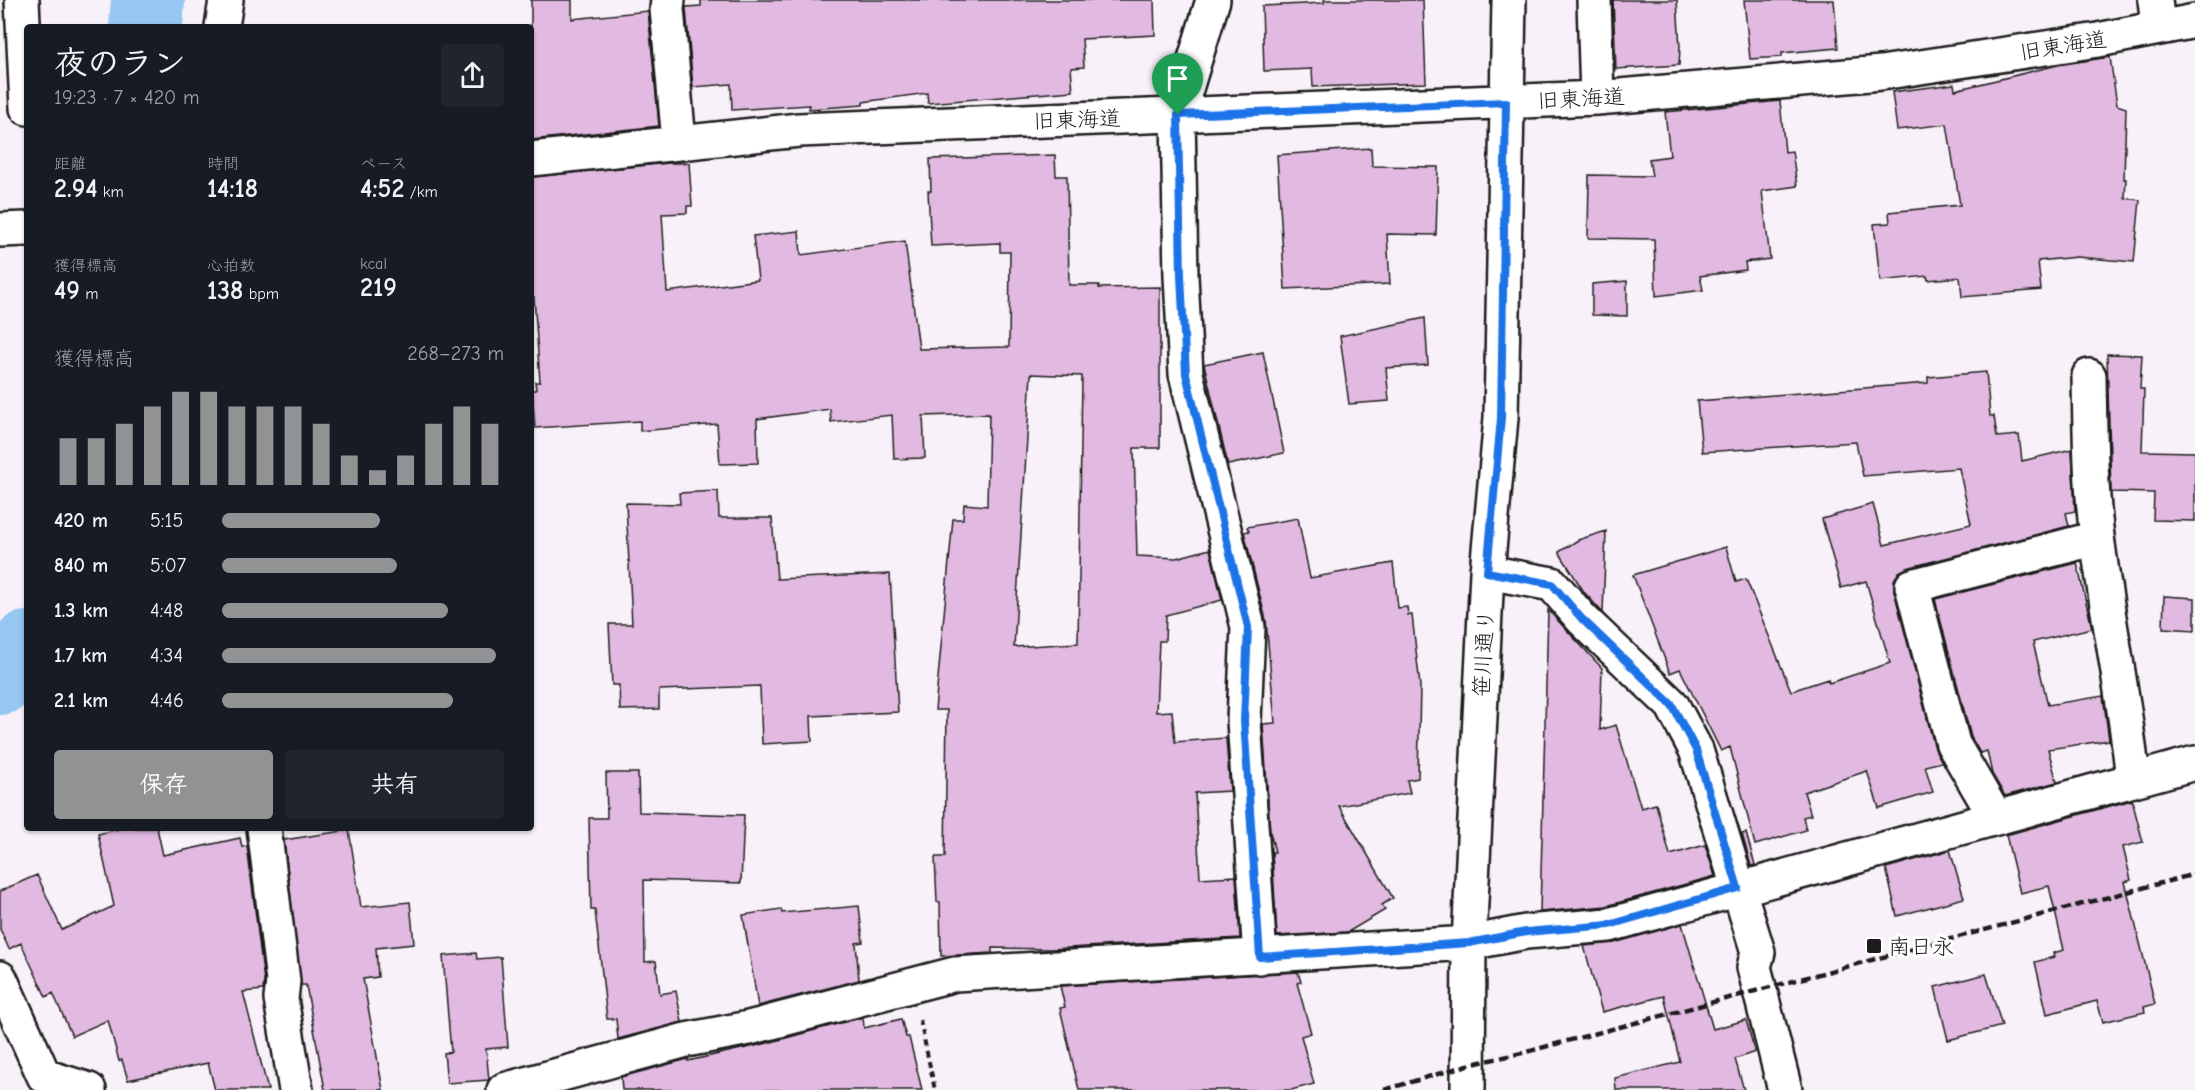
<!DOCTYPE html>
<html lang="ja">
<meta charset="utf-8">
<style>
:root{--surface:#171b24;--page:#20242c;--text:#f1f3f6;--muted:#9ea1a6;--accent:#919294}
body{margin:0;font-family:"Comic Neue","Klee One",sans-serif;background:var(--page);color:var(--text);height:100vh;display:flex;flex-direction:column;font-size:22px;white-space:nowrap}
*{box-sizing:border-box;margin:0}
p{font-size:20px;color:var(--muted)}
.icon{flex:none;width:33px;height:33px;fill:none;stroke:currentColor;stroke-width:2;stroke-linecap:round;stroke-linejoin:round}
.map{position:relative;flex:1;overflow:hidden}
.details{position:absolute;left:24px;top:24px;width:510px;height:807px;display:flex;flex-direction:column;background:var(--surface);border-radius:6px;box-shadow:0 2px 4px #0004}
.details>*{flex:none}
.pin{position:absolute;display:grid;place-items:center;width:51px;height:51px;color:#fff;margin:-62px -26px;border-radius:50% 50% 50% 0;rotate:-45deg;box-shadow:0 0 6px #0007}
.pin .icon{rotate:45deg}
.round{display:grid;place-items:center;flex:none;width:63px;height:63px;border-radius:6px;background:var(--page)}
.overview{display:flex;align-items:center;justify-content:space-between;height:102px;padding:0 30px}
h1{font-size:33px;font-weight:700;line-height:45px}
.figures{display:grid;grid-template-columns:repeat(3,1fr);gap:9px;height:102px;padding:6px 30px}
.figures div{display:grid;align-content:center}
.figures b{font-size:26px;font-weight:700}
.figures small{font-size:16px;font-weight:400}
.figures p{font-size:16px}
.chart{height:168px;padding:12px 30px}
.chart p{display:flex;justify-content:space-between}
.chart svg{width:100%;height:108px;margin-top:6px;stroke:var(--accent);stroke-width:6}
.button{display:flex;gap:12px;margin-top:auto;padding:12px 30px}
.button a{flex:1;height:69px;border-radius:6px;background:var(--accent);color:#fff;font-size:24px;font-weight:700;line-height:69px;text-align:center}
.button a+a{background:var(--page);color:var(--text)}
ul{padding:0 30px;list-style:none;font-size:20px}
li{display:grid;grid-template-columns:96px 72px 1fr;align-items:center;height:45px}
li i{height:15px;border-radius:8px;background:var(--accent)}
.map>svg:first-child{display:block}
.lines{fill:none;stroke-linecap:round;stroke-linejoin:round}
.river{stroke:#96c6f2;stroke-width:74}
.building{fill:#e2bae1;stroke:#1c1c1c;stroke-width:1.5;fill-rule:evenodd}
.minor-casing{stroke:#1c1c1c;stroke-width:38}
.path{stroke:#1c1c1c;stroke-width:4;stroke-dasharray:6 4.5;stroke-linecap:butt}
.minor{stroke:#fff;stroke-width:33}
.rail{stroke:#1c1c1c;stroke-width:4.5;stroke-dasharray:9 4.5;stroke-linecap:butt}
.route-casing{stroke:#fff;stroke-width:12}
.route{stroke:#1a73e8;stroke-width:8}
.poi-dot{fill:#1c1c1c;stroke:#fff;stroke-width:2}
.labels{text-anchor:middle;stroke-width:6;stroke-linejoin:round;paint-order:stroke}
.street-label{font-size:22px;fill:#1c1c1c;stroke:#fff}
.poi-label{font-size:22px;fill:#1c1c1c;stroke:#fff;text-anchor:start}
</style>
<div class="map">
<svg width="2195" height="1090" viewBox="0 0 2195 1090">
<rect width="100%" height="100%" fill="#f9f1f9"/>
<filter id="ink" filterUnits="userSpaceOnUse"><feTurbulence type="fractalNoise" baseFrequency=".0167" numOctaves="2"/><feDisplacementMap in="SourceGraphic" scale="12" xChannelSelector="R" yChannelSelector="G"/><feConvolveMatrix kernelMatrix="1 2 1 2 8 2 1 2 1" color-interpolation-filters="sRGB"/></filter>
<g filter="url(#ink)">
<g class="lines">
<path class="river" d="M 146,27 L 148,0
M 0,678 L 27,648"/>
</g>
<path class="building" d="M 531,0 L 572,0 L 572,19 L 648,11 L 659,126 L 531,140 Z
M 701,0 L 1154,0 L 1155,35 L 1082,39 L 1084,67 L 1071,68 L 1073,91 L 928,103 L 927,93 L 863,102 L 863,105 L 809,109 L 809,105 L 732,110 L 731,84 L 693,87 L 686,9 L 686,7 L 701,6 Z
M 1324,0 L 1423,0 L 1426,83 L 1313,87 L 1312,69 L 1264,71 L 1262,6 L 1324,3 Z
M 1613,0 L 1677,0 L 1680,48 L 1679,65 L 1616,69 Z
M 1744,0 L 1834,0 L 1838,48 L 1782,53 L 1782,57 L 1750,59 Z
M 2110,57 L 2117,105 L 2126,108 L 2124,179 L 2126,179 L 2125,198 L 2140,200 L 2134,262 L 2077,257 L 2038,261 L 2041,290 L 1962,297 L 1960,277 L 1928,280 L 1927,276 L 1880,281 L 1874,224 L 1890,223 L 1889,212 L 1960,205 L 1947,124 L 1897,130 L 1892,92 L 1954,84 L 1955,90 L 2058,65 Z
M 1780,101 L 1785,152 L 1792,151 L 1797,186 L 1762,191 L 1770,259 L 1745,262 L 1746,270 L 1700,276 L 1703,290 L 1656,296 L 1654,239 L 1588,238 L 1589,175 L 1652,176 L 1649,159 L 1670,156 L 1665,112 Z
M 1371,148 L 1372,166 L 1438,167 L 1436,235 L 1387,234 L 1390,284 L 1285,289 L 1277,155 Z
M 1055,155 L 1056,176 L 1067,176 L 1069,285 L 1099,285 L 1099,288 L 1160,287 L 1160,448 L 1134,448 L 1137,556 L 1176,558 L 1210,549 L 1222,600 L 1166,615 L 1165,641 L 1159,641 L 1156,712 L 1172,711 L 1175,742 L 1226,738 L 1230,791 L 1195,793 L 1200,878 L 1236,876 L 1240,938 L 1051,949 L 992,948 L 992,953 L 941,956 L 940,902 L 937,902 L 935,857 L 945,857 L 947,710 L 935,710 L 953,519 L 963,519 L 964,504 L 987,506 L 989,414 L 923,416 L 925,458 L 894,459 L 892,415 L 831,422 L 830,409 L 757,419 L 758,463 L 720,464 L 717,424 L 640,431 L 640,421 L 535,428 L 532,390 L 536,390 L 535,382 L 540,382 L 534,297 L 531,298 L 531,177 L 669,163 L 689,163 L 692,206 L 687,206 L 687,213 L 662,214 L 667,292 L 758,280 L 753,236 L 799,231 L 801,255 L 905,241 L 919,349 L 1009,347 L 1010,252 L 1000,252 L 1000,243 L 931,246 L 928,191 L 931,191 L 930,159 ZM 1031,374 L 1082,376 L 1078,643 L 1014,647 Z
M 1627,281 L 1627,316 L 1592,315 L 1592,284 Z
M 1425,318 L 1428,365 L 1386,368 L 1389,401 L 1349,404 L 1340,336 Z
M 1263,352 L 1284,453 L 1228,465 L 1204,364 Z
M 2107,354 L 2142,355 L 2140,389 L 2144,389 L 2142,451 L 2195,452 L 2195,521 L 2153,520 L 2154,493 L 2111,492 Z
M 1986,372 L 1990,416 L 1994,416 L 1997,437 L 2019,435 L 2022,461 L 2072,449 L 2075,511 L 2066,513 L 2069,526 L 1907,568 L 1899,572 L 1894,580 L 1894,591 L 1935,749 L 1942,762 L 1925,766 L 1933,792 L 1879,808 L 1867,771 L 1804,792 L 1811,815 L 1803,817 L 1806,830 L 1755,845 L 1730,747 L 1721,751 L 1680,669 L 1670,673 L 1633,575 L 1726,547 L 1736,582 L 1746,579 L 1791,691 L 1828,679 L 1829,683 L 1890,663 L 1866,581 L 1841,588 L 1822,519 L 1873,504 L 1884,545 L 1971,524 L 1959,468 L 1863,476 L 1856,442 L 1702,452 L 1697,401 L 1928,383 L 1928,377 Z
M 718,491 L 719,518 L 772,518 L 777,579 L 890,574 L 898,712 L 811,716 L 812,741 L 762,744 L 760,686 L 659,690 L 659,709 L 620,710 L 619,685 L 612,685 L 609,624 L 632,624 L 626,503 L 680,504 L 679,493 Z
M 1298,518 L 1310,578 L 1393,563 L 1398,608 L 1407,607 L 1408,615 L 1412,615 L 1420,686 L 1418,778 L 1407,780 L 1410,793 L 1339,806 L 1393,898 L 1382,905 L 1385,910 L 1348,932 L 1277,936 L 1272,852 L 1275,852 L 1270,832 L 1263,724 L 1275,723 L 1266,620 L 1244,532 L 1249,531 L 1247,527 Z
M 1606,531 L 1603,613 L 1584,592 L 1559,552 L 1578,540 Z
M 2077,563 L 2092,628 L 2033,642 L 2048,705 L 2103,696 L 2109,740 L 2048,749 L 2057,782 L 2005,796 L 1992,774 L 1987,751 L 1980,753 L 1971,737 L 1935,599 Z
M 2164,596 L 2195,598 L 2195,630 L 2163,628 Z
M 1548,610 L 1602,668 L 1600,730 L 1616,725 L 1641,808 L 1656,804 L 1670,855 L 1705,845 L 1715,876 L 1606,906 L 1540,912 Z
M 606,773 L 638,773 L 639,812 L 744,815 L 741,883 L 644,880 L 645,962 L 656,961 L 660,994 L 676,991 L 682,1022 L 618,1039 L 616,1019 L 607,1019 L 595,910 L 591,910 L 589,818 L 607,818 Z
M 2132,800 L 2143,842 L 2123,847 L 2131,880 L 2125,882 L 2155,1004 L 2144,1007 L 2145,1012 L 2103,1022 L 2097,1001 L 2047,1014 L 2035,962 L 2054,957 L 2053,953 L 2064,950 L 2049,886 L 2020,893 L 2006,835 Z
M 123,828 L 157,828 L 163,855 L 240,838 L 242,847 L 247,846 L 264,981 L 263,990 L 243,992 L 268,1090 L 215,1090 L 208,1063 L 128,1080 L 122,1060 L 119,1061 L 108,1020 L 72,1036 L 53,993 L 46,997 L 21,943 L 9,949 L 0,929 L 0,891 L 37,875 L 62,930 L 114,906 L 98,834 Z
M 349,830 L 361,907 L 410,902 L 414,944 L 376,948 L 378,977 L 363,979 L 383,1090 L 325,1090 L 306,985 L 301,985 L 284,840 Z
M 1746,833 L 1755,865 L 1751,866 L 1742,834 Z
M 1950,850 L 1964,898 L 1897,916 L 1886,868 Z
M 859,906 L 863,942 L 856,943 L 859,980 L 758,1006 L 743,915 L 781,909 L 782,913 Z
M 1682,924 L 1713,1029 L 1746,1020 L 1755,1052 L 1735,1059 L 1744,1090 L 1616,1090 L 1615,1078 L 1680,1062 L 1664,996 L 1602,1012 L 1584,946 L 1614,943 Z
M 476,953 L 477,959 L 501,957 L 508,1047 L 486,1049 L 489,1080 L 447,1083 L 444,1053 L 451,1052 L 443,956 Z
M 1298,972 L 1301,982 L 1297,983 L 1311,1033 L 1301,1036 L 1314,1084 L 1291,1090 L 1079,1090 L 1060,1008 L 1065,1007 L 1060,986 Z
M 1986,974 L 2002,1026 L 1948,1040 L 1935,987 Z
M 863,1017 L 864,1028 L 901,1019 L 906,1037 L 909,1037 L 922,1090 L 622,1090 L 621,1077 L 688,1059 L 688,1061 L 764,1044 Z"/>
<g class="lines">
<g class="minor-casing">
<path id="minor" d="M 22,0 L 27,108
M 668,0 L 667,9 L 679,142
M 1213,0 L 1178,115 L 1181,276 L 1186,374 L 1248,627 L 1244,721 L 1260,957
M 1594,0 L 1597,98
M 2155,0 L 2158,27
M 222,27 L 226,0
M 531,159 L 799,130 L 1597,98 L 1881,73 L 2098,40 L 2195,21
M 0,230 L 27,229
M 2089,376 C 2090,430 2090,483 2097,536 C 2107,618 2125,698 2133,780
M 1487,572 L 1552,584 L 1582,619 L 1672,705 L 1696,750 L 1758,952 L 1754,967 L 1785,1090
M 1996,818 L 1953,744 L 1912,586 L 2097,538
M 264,828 L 283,981 L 281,999 L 296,1090
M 0,978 L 44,1076 L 89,1090
M 504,1090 L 686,1040 L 749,1028 L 955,974 L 1469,943 L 1526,932 L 1609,925 L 2195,763
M 1468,1090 L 1469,943 L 1487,572 L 1501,418 L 1509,0"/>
</g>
<path class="path" d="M 920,1020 L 935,1090"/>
<use href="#minor" class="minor"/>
<path class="rail" d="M 1384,1090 L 1468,1065 L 1522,1053 L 2195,874"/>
</g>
</g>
<g class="lines" filter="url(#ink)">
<g class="route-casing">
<path id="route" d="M 1506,102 L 1501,418 L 1487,572 L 1552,584 L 1582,619 L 1672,705 L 1696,750 L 1738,888 L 1609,925 L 1526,932 L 1469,943 L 1260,957 L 1244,721 L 1248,627 L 1186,374 L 1181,276 L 1178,115 Z"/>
</g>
<use href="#route" class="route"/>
</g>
<rect class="poi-dot" x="1866" y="938" width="16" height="16" rx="3"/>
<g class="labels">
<g class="street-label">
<text transform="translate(2063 45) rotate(-9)" y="8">旧東海道</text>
<text transform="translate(1581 98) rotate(-3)" y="8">旧東海道</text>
<text transform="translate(1077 119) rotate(-2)" y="8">旧東海道</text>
<text transform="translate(1483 653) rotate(-87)" y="8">笹川通り</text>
</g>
<g class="poi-label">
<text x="1888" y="954">南日永</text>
</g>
</g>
</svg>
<div class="pin" style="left:1178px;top:115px;background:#1e9e55"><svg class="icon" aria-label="arrive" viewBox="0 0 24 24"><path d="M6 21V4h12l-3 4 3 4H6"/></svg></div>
<section class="details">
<div class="overview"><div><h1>夜のラン</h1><p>19:23 · 7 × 420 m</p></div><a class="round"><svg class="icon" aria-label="share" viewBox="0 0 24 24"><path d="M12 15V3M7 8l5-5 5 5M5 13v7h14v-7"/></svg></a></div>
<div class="figures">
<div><p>距離</p><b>2.94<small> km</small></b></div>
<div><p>時間</p><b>14:18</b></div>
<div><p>ペース</p><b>4:52<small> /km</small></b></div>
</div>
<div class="figures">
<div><p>獲得標高</p><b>49<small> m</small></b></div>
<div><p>心拍数</p><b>138<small> bpm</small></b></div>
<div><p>kcal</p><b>219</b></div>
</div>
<div class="chart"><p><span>獲得標高</span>268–273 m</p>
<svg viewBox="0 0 160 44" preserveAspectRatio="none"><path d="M5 44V25M15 44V25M25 44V19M35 44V12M45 44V6M55 44V6M65 44V12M75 44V12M85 44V12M95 44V19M105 44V32M115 44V38M125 44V32M135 44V19M145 44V12M155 44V19"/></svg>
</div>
<ul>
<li><b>420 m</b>5:15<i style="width:56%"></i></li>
<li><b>840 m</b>5:07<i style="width:62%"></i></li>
<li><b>1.3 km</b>4:48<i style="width:80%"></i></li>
<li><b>1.7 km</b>4:34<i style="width:97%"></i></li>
<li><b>2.1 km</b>4:46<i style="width:82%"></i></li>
</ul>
<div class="button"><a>保存</a><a>共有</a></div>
</section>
</div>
